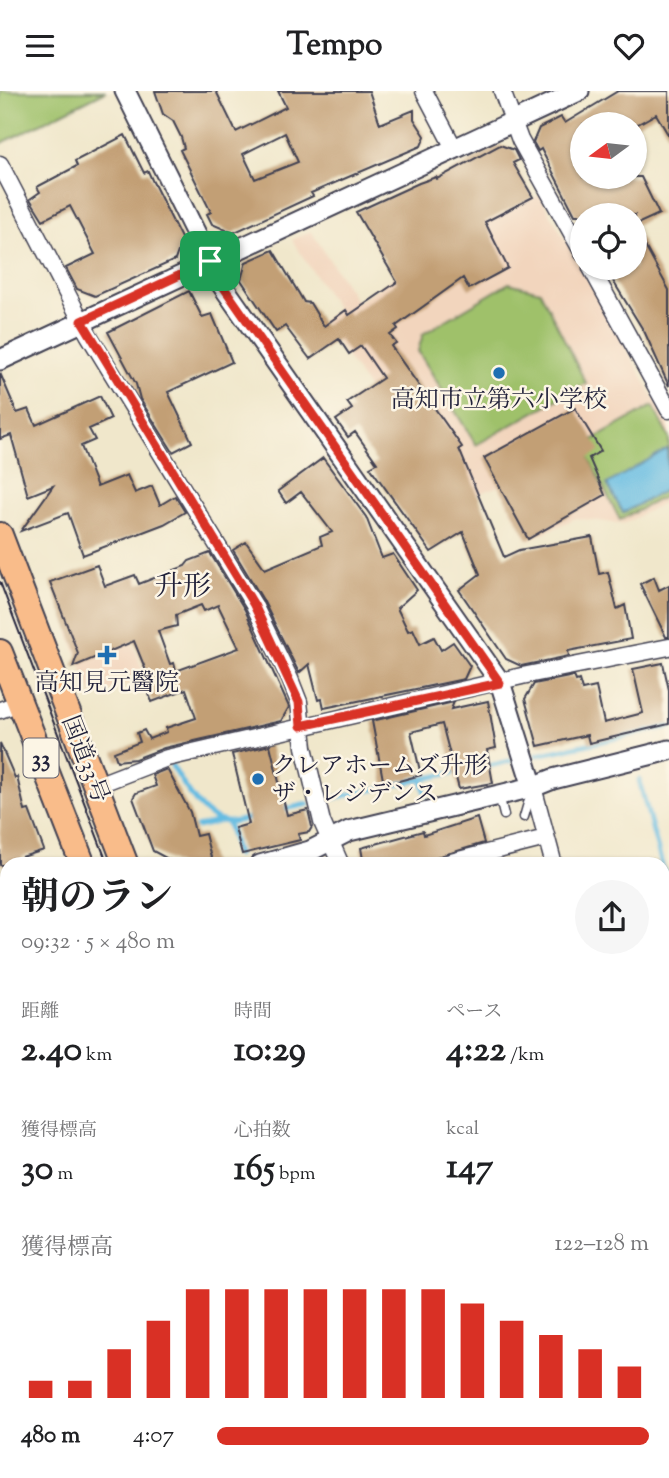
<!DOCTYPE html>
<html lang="ja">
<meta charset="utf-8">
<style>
:root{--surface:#fff;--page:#f6f6f6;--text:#202124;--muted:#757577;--accent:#d93025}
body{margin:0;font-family:"Sorts Mill Goudy","Noto Serif JP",serif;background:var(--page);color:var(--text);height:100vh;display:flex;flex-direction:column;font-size:26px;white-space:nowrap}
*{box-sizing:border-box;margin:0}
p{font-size:23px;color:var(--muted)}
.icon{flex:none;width:38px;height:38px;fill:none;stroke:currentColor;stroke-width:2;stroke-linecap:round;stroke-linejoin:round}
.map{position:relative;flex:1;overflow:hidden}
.details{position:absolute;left:0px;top:766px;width:670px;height:621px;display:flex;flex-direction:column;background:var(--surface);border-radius:21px 21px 0 0;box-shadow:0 2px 5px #0004}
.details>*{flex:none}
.needle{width:46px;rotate:255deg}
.tools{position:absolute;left:570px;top:21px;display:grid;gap:14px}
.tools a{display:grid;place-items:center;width:77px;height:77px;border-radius:50%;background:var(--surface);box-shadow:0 2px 5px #0004;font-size:35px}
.pin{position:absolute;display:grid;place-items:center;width:60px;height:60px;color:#fff;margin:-30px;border-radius:14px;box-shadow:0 4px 10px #0006}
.round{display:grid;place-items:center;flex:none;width:74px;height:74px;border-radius:37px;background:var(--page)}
.summary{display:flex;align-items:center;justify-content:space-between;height:119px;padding:0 21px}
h1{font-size:38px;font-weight:700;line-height:52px}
.stats{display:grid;grid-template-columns:repeat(3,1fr);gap:10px;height:119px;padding:7px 21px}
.stats div{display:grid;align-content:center}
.stats b{font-size:35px;font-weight:700}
.stats small{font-size:19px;font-weight:400}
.stats p{font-size:19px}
.chart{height:196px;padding:14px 21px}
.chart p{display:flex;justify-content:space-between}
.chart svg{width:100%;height:126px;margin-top:7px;stroke:var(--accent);stroke-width:6}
ul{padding:0 21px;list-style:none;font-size:23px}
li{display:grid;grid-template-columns:112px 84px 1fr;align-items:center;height:52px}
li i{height:18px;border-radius:9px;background:var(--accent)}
header{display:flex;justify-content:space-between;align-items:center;height:91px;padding:0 21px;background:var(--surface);font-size:32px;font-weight:700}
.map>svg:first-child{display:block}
.built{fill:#f2d5bd}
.green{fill:#9fc16b;stroke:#607253;stroke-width:2}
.water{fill:#65bce2;stroke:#446f8e;stroke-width:2}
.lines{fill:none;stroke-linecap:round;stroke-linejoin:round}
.stream{stroke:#65bce2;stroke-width:5}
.building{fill:#c29f74;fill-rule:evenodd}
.service-casing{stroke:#414051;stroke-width:11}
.minor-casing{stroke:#414051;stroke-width:19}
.tertiary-casing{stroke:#414051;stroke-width:23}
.trunk-casing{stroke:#414051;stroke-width:28}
.service{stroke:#fff;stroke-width:8}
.minor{stroke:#fff;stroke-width:16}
.tertiary{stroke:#fff;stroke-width:19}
.trunk{stroke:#f9bc8a;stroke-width:24}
.tram{stroke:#22223b;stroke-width:2}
.route-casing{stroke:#fff;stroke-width:14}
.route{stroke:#d93025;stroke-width:9}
.poi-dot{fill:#1f6fb2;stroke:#fcf5e5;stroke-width:2.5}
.labels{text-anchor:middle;stroke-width:5;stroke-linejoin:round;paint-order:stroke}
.shield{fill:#fcf5e5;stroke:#63616e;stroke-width:2}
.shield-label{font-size:23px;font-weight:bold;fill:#22223b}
.poi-label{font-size:24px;fill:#22223b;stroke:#fcf5e5}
.street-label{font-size:24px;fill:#22223b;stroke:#fcf5e5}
.quarter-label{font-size:28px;fill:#22223b;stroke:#fcf5e5}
</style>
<header><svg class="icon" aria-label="menu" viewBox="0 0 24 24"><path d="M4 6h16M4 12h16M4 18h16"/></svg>Tempo<svg class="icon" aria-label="heart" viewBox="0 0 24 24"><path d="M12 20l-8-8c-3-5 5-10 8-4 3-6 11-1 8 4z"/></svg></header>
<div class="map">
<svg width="669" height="1387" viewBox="0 0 669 1387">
<rect width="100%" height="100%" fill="#fcf5e5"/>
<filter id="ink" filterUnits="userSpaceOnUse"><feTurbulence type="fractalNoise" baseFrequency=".0143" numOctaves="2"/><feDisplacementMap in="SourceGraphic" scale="14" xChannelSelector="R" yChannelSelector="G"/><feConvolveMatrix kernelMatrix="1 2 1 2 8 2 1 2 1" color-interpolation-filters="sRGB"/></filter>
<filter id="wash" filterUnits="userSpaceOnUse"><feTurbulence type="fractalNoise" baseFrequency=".00686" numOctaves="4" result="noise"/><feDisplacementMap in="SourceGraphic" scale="28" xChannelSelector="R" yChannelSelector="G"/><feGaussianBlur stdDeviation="1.57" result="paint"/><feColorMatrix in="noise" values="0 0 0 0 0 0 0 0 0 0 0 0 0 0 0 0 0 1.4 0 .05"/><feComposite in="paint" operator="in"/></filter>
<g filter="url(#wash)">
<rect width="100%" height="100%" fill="#f0e7cb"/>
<path class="built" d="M 540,104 L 669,334 L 669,409 L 623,433 L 576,427 L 528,449 L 498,395 L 449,415 L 322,230 L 337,218 L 292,149 L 311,140 L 357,211 L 450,149 Z
M 136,483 L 146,509 L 129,542 L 145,586 L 93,606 L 68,541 L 111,524 L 100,496 Z"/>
<path class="green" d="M 0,0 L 106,0 L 0,53 Z
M 509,192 L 540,200 L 586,292 L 476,354 L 418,260 L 423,243 Z
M 653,315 L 669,347 L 669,403 L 620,429 L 582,355 Z"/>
<path class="water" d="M 667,358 L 669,397 L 623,422 L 607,393 Z"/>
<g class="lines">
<path class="stream" d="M 537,664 L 669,636
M 172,675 C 184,693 201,728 226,731 C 235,732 246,728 254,726
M 484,676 L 510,670
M 422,689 L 426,705
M 639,689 L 662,774
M 324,709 L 461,680
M 281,719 L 308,713
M 228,732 L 237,764
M 197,736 L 221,730
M 663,777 L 669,798
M 410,1381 L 411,1387
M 500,1381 L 502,1387
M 613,1381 L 615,1387"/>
</g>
<g id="blocks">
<path class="building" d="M 155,0 L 216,0 L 236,41 L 286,16 L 278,0 L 369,0 L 380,33 L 414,19 L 414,28 L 425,45 L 421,55 L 311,102 L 313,105 L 233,142 L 212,133 L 207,123 L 211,121 L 180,59 L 184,57 L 181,46 L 173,30 L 163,23 ZM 285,42 L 298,71 L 255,88 L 243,63 Z
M 618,0 L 669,0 L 669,45 L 656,23 L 638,33 L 583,33 L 583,86 L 641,86 L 659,123 L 635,134 L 635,124 L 575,124 L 541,58 L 538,60 L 533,51 L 539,37 L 561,26 L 565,32 Z
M 125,44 L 144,82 L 148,80 L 152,89 L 182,149 L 175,169 L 95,205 L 77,198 L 66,177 L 95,163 L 70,115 L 43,129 L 30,108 L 40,101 L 37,96 L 77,75 L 75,70 Z
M 500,54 L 514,59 L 519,69 L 513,72 L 533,106 L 485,131 L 508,177 L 469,198 L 463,187 L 396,235 L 398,238 L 390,244 L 396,252 L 391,255 L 462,356 L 459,358 L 504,466 L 519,459 L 592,446 L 599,483 L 608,481 L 617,518 L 625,514 L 631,548 L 568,560 L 569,565 L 521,575 L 506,568 L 459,499 L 480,483 L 463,441 L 431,461 L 370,376 L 377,372 L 355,341 L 348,346 L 336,329 L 352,318 L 347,311 L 383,287 L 361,255 L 349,263 L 339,248 L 310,268 L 285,235 L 276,241 L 241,189 L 246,171 L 273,159 L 304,211 L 310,212 L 324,235 L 346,219 L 349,224 L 397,191 L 356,121 L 419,92 L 436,86 L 437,88 Z
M 635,137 L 669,199 L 669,295 L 645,242 L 605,177 L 635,177 Z
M 189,200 L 202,226 L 212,223 L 232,271 L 168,301 L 192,351 L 173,361 L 140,308 L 136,293 L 108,241 Z
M 0,282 L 17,322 L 29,318 L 36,334 L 100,305 L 111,328 L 89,338 L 95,349 L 81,355 L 97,396 L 127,384 L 135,402 L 152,395 L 160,414 L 175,405 L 185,421 L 164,433 L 83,464 L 68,422 L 21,440 L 53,395 L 28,405 L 11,344 L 0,348 Z
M 575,317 L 601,360 L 589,367 L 605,404 L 528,448 L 484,367 Z
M 323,367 L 366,426 L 382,467 L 393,463 L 417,499 L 397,517 L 408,540 L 413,538 L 420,553 L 434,546 L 441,559 L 453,551 L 470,575 L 464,588 L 324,617 L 322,608 L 318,609 L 309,573 L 299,582 L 263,509 L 233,459 L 246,451 L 265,478 L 322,454 L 320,446 L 332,441 L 301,401 L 286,412 L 278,400 Z
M 210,462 L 245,519 L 289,616 L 281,630 L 164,657 L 135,668 L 117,670 L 114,661 L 140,651 L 137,642 L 144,639 L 149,648 L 167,641 L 166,637 L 196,627 L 186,598 L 152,611 L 144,590 L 148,588 L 147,582 L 134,550 L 73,576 L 78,562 L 50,491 L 97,474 L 105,495 L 135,484 L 139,493 L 185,475 L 189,470 ZM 201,514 L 204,520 L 218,514 L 239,557 L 176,580 L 174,572 L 170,573 L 158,540 L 177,535 L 176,524 Z
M 654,486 L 659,499 L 669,494 L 669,546 L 666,546 L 640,493 Z
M 663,572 L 669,599 L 669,633 L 589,652 L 587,644 L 538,655 L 525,608 L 534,593 L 574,585 L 576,590 L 579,589 L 582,599 L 596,596 L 604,632 L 643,622 L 633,578 Z
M 488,610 L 496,657 L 487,659 L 493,692 L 459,698 L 442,633 L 411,641 L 421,684 L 384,694 L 372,630 L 454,611 L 451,618 Z
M 0,652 L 15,687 L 17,686 L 25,720 L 29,719 L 44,759 L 22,766 L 25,774 L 0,774 Z
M 270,654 L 287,724 L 308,719 L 312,736 L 309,741 L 298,743 L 300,749 L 242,763 L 235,737 L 249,733 L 232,663 Z
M 167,678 L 190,721 L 196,745 L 205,743 L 213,774 L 179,774 L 153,760 L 133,707 L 136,702 L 156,695 L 152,684 Z
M 477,727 L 484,752 L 411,774 L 364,774 L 361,757 L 423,740 L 424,744 Z"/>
</g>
</g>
<g filter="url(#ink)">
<use href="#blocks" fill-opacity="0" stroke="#414051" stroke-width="2"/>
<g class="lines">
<g class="service-casing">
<path id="service" d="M 499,704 L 504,724
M 524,726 L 531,702"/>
</g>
<g class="minor-casing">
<path id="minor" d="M 424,0 L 455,59
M 502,0 L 520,49 L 583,162
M 0,73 L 88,243 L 254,514 L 290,588 L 299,611 L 304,656 L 322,731 L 341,774
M 591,177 L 669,319
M 0,619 L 20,612
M 97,694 L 167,667 L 522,585 L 669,556
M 533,696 L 554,774
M 439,774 L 546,747
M 0,1025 L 7,1023
M 0,1105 L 7,1103
M 0,1150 L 7,1175
M 663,1180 L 669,1201
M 663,1239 L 669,1237
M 63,1381 L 67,1387
M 511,1381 L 512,1387
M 134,1387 L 155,1381"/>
</g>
<g class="tertiary-casing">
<path id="tertiary" d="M 125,0 L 220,191 L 500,591 L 533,696
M 0,269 L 579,0
M 260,774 L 310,760 L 349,740 L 533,696 L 553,688 L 669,659
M 0,856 L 7,853"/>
</g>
<g class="trunk-casing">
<path id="trunk" d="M 0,444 L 126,774
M 0,561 L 83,774
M 257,1381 L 259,1387
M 300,1381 L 302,1387"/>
</g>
<use href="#service" class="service"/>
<use href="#minor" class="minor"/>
<use href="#tertiary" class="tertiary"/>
<use href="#trunk" class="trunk"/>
<path class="tram" d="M 0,491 L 108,774
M 275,1381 L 276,1387"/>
</g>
</g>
<g class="lines" filter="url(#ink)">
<g class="route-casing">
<path id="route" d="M 210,170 L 220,191 L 500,592 L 301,635 L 299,611 L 254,514 L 82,230 Z"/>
</g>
<use href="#route" class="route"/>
</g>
<g class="poi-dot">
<circle cx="499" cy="282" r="7"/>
<path d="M103.5 553.5h7v7h7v7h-7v7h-7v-7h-7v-7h7z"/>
<circle cx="258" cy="688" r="7"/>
</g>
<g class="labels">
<rect class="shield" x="23.5" y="647.5" width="35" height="39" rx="5"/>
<g class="shield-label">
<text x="41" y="675">33</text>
</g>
<g class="poi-label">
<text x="499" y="316">高知市立第六小学校</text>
<text x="107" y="599">高知見元醫院</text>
<text x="272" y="682" text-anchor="start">クレアホームズ升形<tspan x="272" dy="28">ザ・レジデンス</tspan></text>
</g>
<g class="street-label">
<text transform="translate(86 668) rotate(69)" y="8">国道33号</text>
</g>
<g class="quarter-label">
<text x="183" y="504">升形</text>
</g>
</g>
</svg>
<div class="tools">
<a><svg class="needle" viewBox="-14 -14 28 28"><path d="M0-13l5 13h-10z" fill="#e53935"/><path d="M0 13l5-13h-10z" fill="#757577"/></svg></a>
<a><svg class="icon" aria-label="locate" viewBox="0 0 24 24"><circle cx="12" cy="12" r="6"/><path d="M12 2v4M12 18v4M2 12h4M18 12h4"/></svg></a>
</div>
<div class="pin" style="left:210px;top:170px;background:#1e9e55"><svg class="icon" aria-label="arrive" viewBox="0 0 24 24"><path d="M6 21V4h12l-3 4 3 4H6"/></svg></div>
<section class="details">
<div class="summary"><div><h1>朝のラン</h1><p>09:32 · 5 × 480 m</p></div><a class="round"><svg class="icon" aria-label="share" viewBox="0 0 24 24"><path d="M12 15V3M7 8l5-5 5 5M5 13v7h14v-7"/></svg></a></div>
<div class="stats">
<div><p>距離</p><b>2.40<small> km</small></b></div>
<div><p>時間</p><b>10:29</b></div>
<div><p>ペース</p><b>4:22<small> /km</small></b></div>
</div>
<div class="stats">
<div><p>獲得標高</p><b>30<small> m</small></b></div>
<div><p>心拍数</p><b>165<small> bpm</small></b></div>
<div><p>kcal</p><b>147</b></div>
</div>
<div class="chart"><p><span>獲得標高</span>122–128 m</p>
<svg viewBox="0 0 160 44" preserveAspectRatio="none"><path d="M5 44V38M15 44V38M25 44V27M35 44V17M45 44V6M55 44V6M65 44V6M75 44V6M85 44V6M95 44V6M105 44V6M115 44V11M125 44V17M135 44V22M145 44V27M155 44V33"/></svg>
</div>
<ul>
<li><b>480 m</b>4:07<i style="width:100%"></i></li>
</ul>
</section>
</div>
